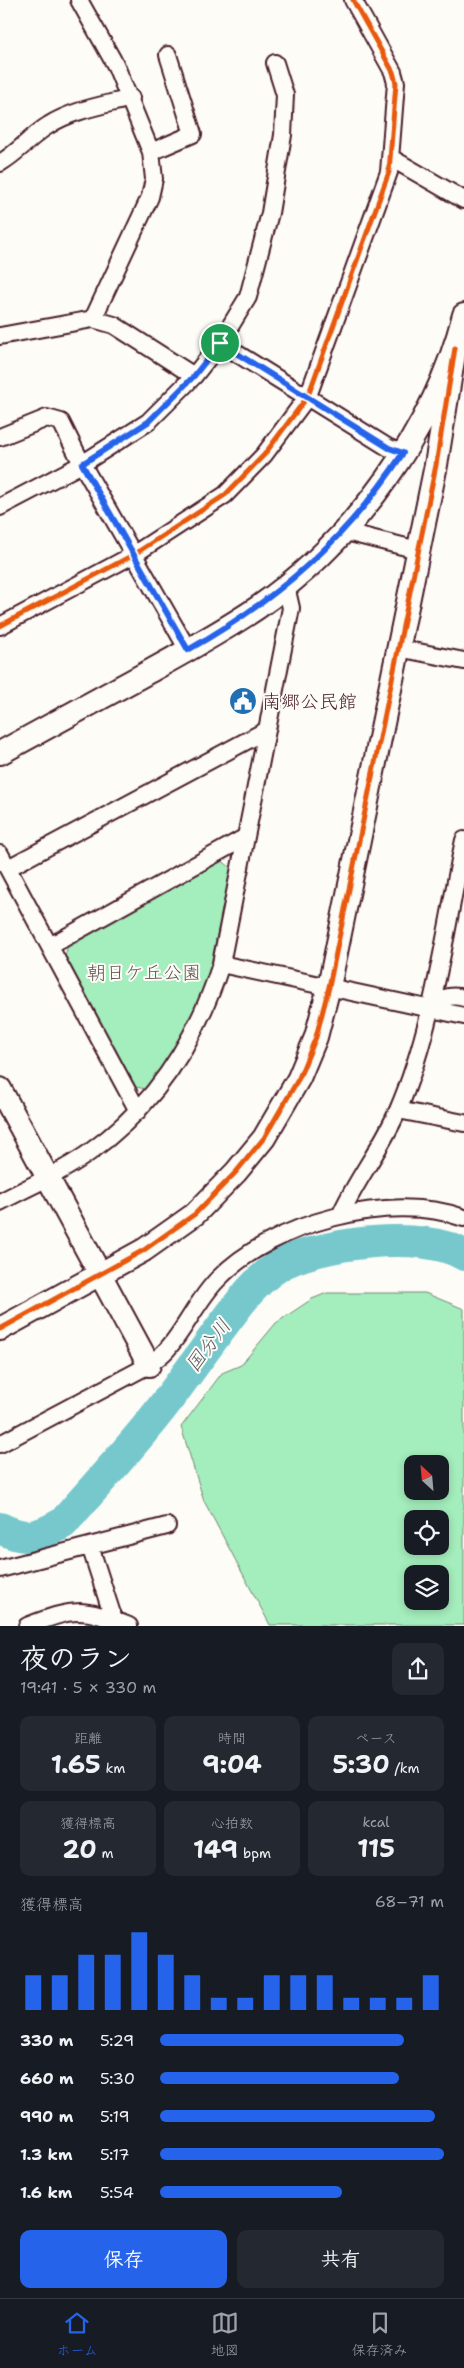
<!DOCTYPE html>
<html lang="ja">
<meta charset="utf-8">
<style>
:root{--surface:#171b24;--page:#242831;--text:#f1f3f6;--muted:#9ea1a6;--line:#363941;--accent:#2563eb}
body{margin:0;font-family:"Shantell Sans","Klee One",sans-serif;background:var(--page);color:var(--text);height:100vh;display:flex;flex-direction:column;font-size:19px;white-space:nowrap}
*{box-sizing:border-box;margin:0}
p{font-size:16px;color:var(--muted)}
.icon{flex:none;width:28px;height:28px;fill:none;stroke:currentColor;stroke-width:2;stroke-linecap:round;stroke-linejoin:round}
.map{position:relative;height:1626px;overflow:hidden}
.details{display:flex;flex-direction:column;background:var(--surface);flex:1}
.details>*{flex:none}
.needle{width:32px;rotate:334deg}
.buttons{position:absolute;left:404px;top:1455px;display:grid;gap:10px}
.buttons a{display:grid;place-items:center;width:45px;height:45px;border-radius:10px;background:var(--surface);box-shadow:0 2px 8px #0003;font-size:25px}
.pin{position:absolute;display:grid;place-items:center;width:42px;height:42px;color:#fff;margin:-21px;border:2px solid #fff;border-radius:50%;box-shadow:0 1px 5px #0007}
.round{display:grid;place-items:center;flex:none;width:52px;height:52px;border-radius:10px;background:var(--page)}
.summary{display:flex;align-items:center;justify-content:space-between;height:85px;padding:0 20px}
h1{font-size:28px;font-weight:700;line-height:38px}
.metrics{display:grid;grid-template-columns:repeat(3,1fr);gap:8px;height:85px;padding:5px 20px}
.metrics div{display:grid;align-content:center;border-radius:10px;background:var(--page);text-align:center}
.metrics b{font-size:25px;font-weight:700}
.metrics small{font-size:14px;font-weight:400}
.metrics p{font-size:14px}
.chart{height:140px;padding:10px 20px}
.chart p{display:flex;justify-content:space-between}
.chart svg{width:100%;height:90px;margin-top:5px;stroke:var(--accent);stroke-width:6}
.action{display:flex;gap:10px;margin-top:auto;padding:10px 20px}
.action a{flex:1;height:58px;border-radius:10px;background:var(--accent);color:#fff;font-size:20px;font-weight:700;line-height:58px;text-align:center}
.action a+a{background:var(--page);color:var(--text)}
ul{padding:0 20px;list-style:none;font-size:16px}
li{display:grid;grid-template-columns:80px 60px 1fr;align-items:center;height:38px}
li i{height:12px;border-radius:6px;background:var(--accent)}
.tabs{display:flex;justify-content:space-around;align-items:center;height:70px;border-top:1px solid var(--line);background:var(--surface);font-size:14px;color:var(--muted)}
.tabs a{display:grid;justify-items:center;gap:2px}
.tabs .current{color:var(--accent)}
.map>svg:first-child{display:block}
.green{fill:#a4edbc;stroke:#778674;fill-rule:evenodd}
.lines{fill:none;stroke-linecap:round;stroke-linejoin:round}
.river{stroke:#76c8cd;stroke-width:32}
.street-casing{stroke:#4a1f2b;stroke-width:20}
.secondary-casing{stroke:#4a1f2b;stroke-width:26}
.street{stroke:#fdfcf7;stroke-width:16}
.secondary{stroke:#fdfcf7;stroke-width:22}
.cycleway-casing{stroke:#fdfcf7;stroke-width:8}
.cycleway{stroke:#e8590c;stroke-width:5}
.route-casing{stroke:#fff;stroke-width:10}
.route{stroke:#2563eb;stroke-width:6}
.labels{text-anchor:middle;stroke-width:4;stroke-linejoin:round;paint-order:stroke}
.poi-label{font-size:19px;fill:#4a1f2b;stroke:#fdfcf7;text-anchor:start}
.park-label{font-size:19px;fill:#60524f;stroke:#fdfcf7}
.water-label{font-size:20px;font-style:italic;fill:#595a64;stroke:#fdfcf7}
</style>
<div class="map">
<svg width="464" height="1626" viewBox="0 0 464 1626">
<rect width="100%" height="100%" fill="#fdfcf7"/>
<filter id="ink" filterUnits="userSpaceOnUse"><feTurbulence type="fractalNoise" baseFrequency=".02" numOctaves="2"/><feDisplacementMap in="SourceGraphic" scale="10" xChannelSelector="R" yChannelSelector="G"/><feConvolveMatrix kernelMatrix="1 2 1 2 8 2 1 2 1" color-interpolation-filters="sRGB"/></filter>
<g filter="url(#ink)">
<path class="green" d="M 220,859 L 231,868 L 208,978 L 195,1015 L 150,1090 L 136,1087 L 65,955 L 69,943 Z
M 327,1293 L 425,1293 L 464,1309 L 464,1625 L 270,1625 L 204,1501 L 181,1427 L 222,1373 L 241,1365 L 276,1323 L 312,1299 ZM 412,1464 L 440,1464 L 440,1491 L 412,1491 ZM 412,1519 L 440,1519 L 440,1546 L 412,1546 ZM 412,1574 L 440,1574 L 440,1601 L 412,1601 Z"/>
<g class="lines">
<path class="river" d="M 0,1528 C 25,1541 40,1537 63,1523 C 94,1487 128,1451 157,1414 C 180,1385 201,1354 223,1325 C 239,1304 254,1282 277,1267 C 315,1243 425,1229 464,1255"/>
<g class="street-casing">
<path id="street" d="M 79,0 L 116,66 L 151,152 L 154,179 L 150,197 L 93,319
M 151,152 L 193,134 L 168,55
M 391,158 L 464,200
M 0,163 C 19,152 32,135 49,125 C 72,110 105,105 131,98
M 0,336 L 93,319 L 114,325 L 194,376
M 220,343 L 389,448 L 403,453
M 0,437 L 47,418 L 61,422 L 82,464 L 188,650
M 0,507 L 82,464 L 148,422 L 194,376 L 220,343 L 248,297 L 270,213 L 283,135 L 285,95 L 275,63
M 342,531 L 418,550
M 0,626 L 133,555 L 225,495 L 264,455 L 308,396 L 389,172 L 396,83 L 393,72 L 353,0
M 398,648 L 464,661
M 0,854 L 138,1111
M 8,868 L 267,730
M 50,946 L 244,838
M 221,964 L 464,1016
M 430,1009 C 441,998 449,994 464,998
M 398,1110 L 464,1123
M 0,1202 C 30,1186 63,1172 90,1152 C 156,1105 197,1039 221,964 L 291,608 L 286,586
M 340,1216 C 356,1179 382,1148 398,1110 C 433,1029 446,927 464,840
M 0,1444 L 149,1365 C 156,1359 164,1354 169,1347 C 187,1326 198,1299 218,1279 C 272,1223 390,1191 464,1218
M 90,1546 L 114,1620
M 0,1569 L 167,1526
M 27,1626 C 74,1608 82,1607 129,1626"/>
</g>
<g class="secondary-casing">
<path id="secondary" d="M 0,753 C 48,727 95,701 143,675 C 181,654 220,633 257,608 C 354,541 435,429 464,315
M 0,1089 L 149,1365
M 0,1329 L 144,1250 L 195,1214 L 236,1172 L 264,1138 L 299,1078 L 316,1037 L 329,987 L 436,465 L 455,348"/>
</g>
<use href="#street" class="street"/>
<use href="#secondary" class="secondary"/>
<g class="cycleway-casing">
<path id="cycleway" d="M 0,626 L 133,555 L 225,495 L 264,455 L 308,396 L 389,172 L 396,83 L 393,72 L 353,0
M 0,1329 L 144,1250 L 195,1214 L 236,1172 L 264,1138 L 299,1078 L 316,1037 L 329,987 L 436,465 L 455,348"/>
</g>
<use href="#cycleway" class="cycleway"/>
</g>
</g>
<g class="lines" filter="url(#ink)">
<g class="route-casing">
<path id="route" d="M 220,343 L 389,448 L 403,453 C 346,540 278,599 188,650 L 82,464 L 148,422 L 194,376 Z"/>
</g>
<use href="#route" class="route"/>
</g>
<defs>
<g id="civic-disc" transform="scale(1.4375)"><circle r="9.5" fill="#1f6fb2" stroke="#fdfcf7"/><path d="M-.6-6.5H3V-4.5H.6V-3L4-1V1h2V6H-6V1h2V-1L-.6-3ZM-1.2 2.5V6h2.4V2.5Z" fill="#fff"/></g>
</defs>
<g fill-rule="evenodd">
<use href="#civic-disc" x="243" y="701"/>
</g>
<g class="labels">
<g class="poi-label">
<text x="262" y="708">南郷公民館</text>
</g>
<g class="park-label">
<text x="144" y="979">朝日ケ丘公園</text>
</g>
<g class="water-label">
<text transform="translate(208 1345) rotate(-53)" y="7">国分川</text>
</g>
</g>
</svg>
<div class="buttons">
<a><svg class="needle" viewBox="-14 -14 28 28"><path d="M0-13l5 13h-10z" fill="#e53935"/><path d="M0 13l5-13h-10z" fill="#9ea1a6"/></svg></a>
<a><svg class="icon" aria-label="locate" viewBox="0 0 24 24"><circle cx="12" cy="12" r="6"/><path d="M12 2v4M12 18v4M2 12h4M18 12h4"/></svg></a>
<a><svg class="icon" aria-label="layers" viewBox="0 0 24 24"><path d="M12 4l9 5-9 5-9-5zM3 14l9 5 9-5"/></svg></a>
</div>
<div class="pin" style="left:220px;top:343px;background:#1e9e55"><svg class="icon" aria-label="arrive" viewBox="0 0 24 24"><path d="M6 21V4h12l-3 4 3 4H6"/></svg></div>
</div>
<section class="details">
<div class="summary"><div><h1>夜のラン</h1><p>19:41 · 5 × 330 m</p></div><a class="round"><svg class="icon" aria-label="share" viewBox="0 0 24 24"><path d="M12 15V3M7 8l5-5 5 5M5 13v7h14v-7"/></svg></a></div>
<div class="metrics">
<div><p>距離</p><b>1.65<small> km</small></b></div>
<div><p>時間</p><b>9:04</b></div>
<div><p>ペース</p><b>5:30<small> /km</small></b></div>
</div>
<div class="metrics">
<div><p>獲得標高</p><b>20<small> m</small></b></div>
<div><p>心拍数</p><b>149<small> bpm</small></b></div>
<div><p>kcal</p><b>115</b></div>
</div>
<div class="chart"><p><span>獲得標高</span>68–71 m</p>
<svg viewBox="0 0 160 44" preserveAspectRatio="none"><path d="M5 44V27M15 44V27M25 44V17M35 44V17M45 44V6M55 44V17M65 44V27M75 44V38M85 44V38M95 44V27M105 44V27M115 44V27M125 44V38M135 44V38M145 44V38M155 44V27"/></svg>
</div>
<ul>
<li><b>330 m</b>5:29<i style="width:86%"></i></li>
<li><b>660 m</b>5:30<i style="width:84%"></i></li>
<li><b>990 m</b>5:19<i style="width:97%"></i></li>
<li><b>1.3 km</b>5:17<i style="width:100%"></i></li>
<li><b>1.6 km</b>5:54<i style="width:64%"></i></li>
</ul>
<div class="action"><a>保存</a><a>共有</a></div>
</section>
<nav class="tabs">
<a class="current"><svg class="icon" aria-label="home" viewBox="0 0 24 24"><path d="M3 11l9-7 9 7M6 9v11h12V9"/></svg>ホーム</a>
<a><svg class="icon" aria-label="map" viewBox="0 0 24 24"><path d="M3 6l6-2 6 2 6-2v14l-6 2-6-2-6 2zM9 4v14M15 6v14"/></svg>地図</a>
<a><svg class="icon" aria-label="saved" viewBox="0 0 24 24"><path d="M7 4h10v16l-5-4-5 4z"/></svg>保存済み</a>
</nav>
